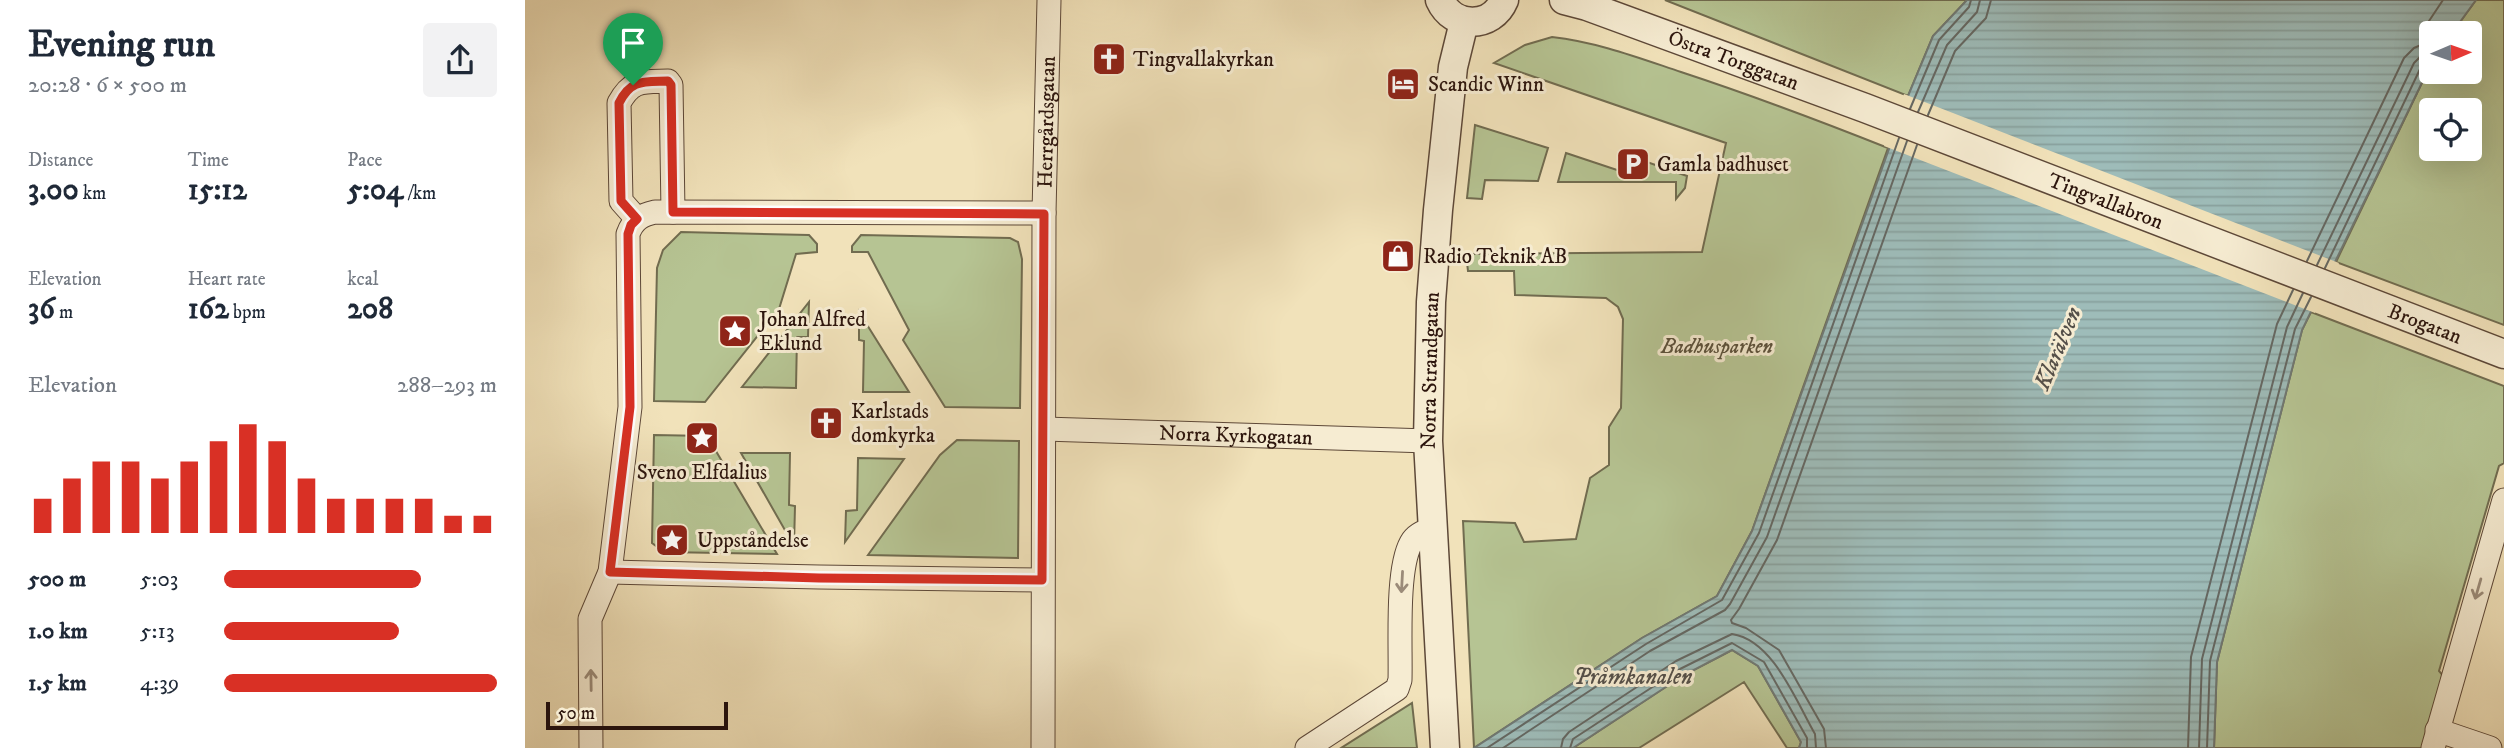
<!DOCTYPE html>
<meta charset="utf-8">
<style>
:root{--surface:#fff;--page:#f2f2f3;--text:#1f2937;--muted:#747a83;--accent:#d93025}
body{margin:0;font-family:"IM FELL DW Pica",serif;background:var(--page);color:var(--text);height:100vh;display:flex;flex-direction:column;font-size:26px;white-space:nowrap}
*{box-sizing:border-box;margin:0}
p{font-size:23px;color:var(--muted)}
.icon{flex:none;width:38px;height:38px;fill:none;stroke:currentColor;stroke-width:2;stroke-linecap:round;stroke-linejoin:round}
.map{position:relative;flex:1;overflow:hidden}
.drawer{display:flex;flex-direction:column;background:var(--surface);width:525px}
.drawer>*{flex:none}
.needle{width:46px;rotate:88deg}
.fabs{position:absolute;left:1894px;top:21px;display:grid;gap:14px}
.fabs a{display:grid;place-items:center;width:63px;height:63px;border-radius:7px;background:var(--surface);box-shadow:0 7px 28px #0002;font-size:35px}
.scale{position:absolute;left:21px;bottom:18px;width:182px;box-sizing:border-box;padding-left:7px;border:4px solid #2c150d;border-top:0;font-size:19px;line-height:24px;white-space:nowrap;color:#2c150d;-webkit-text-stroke:5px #f6ecd2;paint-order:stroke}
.pin{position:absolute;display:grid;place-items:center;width:60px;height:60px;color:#fff;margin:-72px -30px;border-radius:50% 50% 50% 0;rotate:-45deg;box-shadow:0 0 7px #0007}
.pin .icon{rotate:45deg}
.round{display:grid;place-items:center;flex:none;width:74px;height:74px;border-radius:7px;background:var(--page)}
.headline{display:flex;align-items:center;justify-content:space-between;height:119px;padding:0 28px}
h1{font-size:38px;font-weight:700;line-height:52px}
.stats{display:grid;grid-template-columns:repeat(3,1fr);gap:10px;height:119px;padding:7px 28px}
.stats div{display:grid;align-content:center}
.stats b{font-size:30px;font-weight:700}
.stats small{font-size:19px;font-weight:400}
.stats p{font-size:19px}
.chart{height:196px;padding:14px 28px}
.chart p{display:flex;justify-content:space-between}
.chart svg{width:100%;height:126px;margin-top:7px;stroke:var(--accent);stroke-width:6}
ul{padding:0 28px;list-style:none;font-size:23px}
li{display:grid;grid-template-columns:112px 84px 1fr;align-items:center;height:52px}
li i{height:18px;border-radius:9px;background:var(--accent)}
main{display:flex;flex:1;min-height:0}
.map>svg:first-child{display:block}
.green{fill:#b6c493;stroke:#716c50;stroke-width:2;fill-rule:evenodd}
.water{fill:url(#water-rules);stroke:#707974;stroke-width:2}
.pier{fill:#f1e2ba}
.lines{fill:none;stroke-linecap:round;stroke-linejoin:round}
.shore{stroke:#656863;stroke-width:2}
.minor-casing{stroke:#5d4838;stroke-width:25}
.tertiary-casing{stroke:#5d4838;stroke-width:31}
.minor{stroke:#f6ecd2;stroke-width:23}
.tertiary{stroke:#f6ecd2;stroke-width:28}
.oneway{stroke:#9b8b79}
.route-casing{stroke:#fff;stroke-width:14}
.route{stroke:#d93025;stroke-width:9}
.labels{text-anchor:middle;stroke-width:6;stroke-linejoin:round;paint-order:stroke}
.poi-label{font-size:21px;fill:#2c150d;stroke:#f6ecd2;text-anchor:start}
.street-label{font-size:21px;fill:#2c150d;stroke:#f6ecd2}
.park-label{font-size:21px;font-style:italic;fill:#5c523c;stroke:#f6ecd2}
.water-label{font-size:23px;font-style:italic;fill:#544f49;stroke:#f6ecd2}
</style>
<main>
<section class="drawer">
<div class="headline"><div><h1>Evening run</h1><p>20:28 · 6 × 500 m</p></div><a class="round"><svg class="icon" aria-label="share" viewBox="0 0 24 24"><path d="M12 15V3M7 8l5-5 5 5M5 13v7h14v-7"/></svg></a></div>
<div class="stats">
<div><p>Distance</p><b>3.00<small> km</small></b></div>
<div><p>Time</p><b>15:12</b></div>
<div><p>Pace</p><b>5:04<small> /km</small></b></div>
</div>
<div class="stats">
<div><p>Elevation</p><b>36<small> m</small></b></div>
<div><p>Heart rate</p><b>162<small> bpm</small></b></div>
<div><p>kcal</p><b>208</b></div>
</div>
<div class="chart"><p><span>Elevation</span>288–293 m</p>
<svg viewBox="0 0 160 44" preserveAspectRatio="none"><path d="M5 44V32M15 44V25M25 44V19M35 44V19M45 44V25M55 44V19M65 44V12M75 44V6M85 44V12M95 44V25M105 44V32M115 44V32M125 44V32M135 44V32M145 44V38M155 44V38"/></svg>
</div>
<ul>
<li><b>500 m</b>5:03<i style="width:72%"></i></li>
<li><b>1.0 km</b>5:13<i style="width:64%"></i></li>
<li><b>1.5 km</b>4:39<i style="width:100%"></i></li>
</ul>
</section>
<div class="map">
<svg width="1979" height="748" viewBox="0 0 1979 748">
<defs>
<pattern id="water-rules" width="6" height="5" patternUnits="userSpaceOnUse" patternTransform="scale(1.75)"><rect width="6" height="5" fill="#9ebcb9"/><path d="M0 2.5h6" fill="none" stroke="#88a19e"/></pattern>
</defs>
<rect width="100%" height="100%" fill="#f1e2ba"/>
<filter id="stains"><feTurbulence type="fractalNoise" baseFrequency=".00286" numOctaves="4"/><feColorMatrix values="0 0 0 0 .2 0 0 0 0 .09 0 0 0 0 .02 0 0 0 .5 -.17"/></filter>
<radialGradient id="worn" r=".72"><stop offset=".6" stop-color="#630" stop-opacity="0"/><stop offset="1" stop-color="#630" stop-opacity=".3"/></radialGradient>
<path class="green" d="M 1140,0 L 1442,0 L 1408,36 L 1383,96 Z
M 1951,0 L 1979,0 L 1979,325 L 1811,262 L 1906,64 L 1906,72 L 1944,72 L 1944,33 L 1927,33 ZM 1906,110 L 1944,110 L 1944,149 L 1906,149 Z
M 1027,37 C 1072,42 1114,58 1156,72 C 1226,95 1295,121 1363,148 L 1227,531 L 1192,596 L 1117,638 L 949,748 L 938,521 L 990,523 L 999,542 L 1051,539 L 1065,478 L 1084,465 L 1084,427 L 1096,408 L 1098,319 L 1093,307 L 1081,298 L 990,295 L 989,271 L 943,271 L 941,254 L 1177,252 L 1201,143 L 969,63 L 1000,45 Z
M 950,125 L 1023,148 L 1013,181 L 960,180 L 957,199 L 942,198 Z
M 1041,153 L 1116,178 L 1122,162 L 1162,176 L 1160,188 L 1151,199 L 1151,182 L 1033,182 Z
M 156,232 L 284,235 L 292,244 L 292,252 L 271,254 L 254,309 L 180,402 L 129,401 L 132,268 L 138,250 Z
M 336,235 L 485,238 L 493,242 L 497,259 L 495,408 L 420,407 L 378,340 L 384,330 L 343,252 L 327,252 L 327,246 Z
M 284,302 L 283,337 L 272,337 L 271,388 L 217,387 Z
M 334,312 L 384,392 L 338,392 L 339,341 L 334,340 Z
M 1786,312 L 1979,386 L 1979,463 L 1974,466 L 1914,671 L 1927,686 L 1911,748 L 1689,748 L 1692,662 L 1777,330 Z
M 129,435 L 182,436 L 252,554 L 139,552 L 127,543 Z
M 432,440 L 494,441 L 493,558 L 343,555 L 415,455 Z
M 216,453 L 265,453 L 264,505 L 270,506 L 269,546 Z
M 333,458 L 379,459 L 320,542 L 321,511 L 332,510 Z
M 1207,650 L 1233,666 L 1276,742 L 1274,748 L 1262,748 L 1219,682 L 1114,748 L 1048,748 L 1159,675 Z
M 887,703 L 892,748 L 816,748 Z"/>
<path class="water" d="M 1442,0 L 1951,0 L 1927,33 L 1906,33 L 1906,64 L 1777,330 L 1692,662 L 1689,748 L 1274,748 L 1276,742 L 1233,666 L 1207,650 L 1159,675 L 1048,748 L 949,748 L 1117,638 L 1192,596 L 1227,531 L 1383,96 L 1408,36 Z"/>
<path class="pier" d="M 1379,94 L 1814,263 L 1790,313 L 1359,146 Z"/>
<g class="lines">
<path class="shore" d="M 1385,109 L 1414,40 L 1444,7 L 1446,0
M 1393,112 L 1422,45 L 1452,12 L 1455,0
M 1403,115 L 1430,51 L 1461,18 L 1466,0
M 1782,261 L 1879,58 L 1889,48 L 1903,42 L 1904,21 L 1918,0
M 1792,265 L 1889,63 L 1896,56 L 1906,54
M 1800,268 L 1896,67 L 1906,63
M 962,748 L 1121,644 L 1197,600 L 1234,533 L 1374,138
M 978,748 L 1125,651 L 1200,610 L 1205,604 L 1242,537 L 1382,141
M 1036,748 L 1038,739 L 1044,732 L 1151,661 L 1207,634 C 1248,640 1271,701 1290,734 L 1291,748
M 1045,748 L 1048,739 L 1155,669 L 1207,643 L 1239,662 L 1282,738 L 1282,748
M 1301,748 L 1299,729 L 1254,650 L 1221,628 L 1207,623 L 1206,620 L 1214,609 L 1252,540 L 1392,145
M 1663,748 L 1666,657 L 1752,324 L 1768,290
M 1674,748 L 1677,659 L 1762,327 L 1778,293
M 1682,748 L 1685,661 L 1770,329 L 1786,297"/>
<g class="minor-casing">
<g id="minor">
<path d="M 112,219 L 96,201 L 94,103 C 107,79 118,82 143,81 L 146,85 L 148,212"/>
<path id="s1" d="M 519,429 L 903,441"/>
<path d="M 85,572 L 294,577 L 517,580"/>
<path d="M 1912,730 L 1965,748"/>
<path d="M 66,748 L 65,619 L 85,572 L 105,407 L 103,234 C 108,220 116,215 130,212 L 519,213"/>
<path id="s2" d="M 518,748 L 519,213 L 524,0"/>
<path d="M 782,748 L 872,689 L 875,680 C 876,646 871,570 886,543 C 891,534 899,531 908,529"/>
<path d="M 1908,748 L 1979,500"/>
</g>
</g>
<g class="tertiary-casing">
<g id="tertiary">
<path d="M 915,0 C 928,29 967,29 979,0"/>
<path id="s3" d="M 1039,0 L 1062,6 L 1340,108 L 1979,354"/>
<path id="s4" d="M 920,748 L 903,441 L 906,302 L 913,210 L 928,67 L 939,22"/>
</g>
</g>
<use href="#minor" class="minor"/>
<use href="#tertiary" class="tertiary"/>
</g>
<defs><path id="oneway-shaft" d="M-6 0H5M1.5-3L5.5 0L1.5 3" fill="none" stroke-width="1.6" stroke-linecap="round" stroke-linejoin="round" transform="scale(1.75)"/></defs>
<g class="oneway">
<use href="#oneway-shaft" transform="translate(877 582) rotate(93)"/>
<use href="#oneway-shaft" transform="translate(1953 589) rotate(106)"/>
<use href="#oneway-shaft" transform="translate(66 680) rotate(-91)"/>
</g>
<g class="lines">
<g class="route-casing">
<path id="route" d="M 143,81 L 146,85 L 148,212 L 519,214 L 517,580 L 294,578 L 85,572 L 105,407 L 103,234 L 106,225 L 112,219 L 96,201 L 94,103 C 106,79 118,82 143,81 Z"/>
</g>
<use href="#route" class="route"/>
</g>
<defs>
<g id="church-square" transform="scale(1.75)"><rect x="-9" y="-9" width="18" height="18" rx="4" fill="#8f2418" stroke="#f6ecd2"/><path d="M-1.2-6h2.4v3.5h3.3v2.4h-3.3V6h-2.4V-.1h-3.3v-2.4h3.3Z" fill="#fff"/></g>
<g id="hotel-square" transform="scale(1.75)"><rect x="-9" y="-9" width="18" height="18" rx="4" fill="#8f2418" stroke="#f6ecd2"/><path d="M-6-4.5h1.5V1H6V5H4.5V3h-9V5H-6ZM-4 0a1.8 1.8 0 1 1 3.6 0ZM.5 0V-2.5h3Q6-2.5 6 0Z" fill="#fff"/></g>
<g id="parking-square" transform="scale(1.75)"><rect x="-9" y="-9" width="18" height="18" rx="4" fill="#8f2418" stroke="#f6ecd2"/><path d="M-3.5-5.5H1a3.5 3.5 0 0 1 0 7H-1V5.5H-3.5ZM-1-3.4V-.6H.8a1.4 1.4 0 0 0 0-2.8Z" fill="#fff"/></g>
<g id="shop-square" transform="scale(1.75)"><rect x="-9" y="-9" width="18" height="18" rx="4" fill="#8f2418" stroke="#f6ecd2"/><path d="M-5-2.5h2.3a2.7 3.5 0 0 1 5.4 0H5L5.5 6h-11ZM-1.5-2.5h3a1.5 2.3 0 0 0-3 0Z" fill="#fff"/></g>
<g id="sight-square" transform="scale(1.75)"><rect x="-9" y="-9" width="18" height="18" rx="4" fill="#8f2418" stroke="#f6ecd2"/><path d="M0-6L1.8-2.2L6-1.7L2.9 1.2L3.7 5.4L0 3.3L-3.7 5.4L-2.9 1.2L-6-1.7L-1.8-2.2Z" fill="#fff"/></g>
</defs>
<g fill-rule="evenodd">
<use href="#church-square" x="584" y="59"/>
<use href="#hotel-square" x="878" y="84"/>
<use href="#parking-square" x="1108" y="164"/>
<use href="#shop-square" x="873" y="256"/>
<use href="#sight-square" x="210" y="331"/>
<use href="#church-square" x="301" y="423"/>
<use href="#sight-square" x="177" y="438"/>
<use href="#sight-square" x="147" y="540"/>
</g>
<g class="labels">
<g class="poi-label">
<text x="608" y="66">Tingvallakyrkan</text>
<text x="903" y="91">Scandic Winn</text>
<text x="1132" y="171">Gamla badhuset</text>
<text x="898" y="263">Radio Teknik AB</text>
<text x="234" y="326">Johan Alfred<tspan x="234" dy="24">Eklund</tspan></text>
<text x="326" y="418">Karlstads<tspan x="326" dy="24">domkyrka</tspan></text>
<text x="177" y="479" text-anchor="middle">Sveno Elfdalius</text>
<text x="172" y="547">Uppståndelse</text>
</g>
<g class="street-label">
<text dy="7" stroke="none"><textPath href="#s3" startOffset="180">Östra Torggatan</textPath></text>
<text dy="7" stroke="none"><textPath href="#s2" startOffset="626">Herrgårdsgatan</textPath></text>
<text dy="7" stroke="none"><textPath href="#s3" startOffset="578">Tingvallabron</textPath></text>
<text dy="7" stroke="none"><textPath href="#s3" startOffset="920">Brogatan</textPath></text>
<text dy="7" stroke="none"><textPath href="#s4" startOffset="378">Norra Strandgatan</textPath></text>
<text dy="7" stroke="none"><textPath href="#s1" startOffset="192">Norra Kyrkogatan</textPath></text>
</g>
<g class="park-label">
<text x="1192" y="353">Badhusparken</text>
</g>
<g class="water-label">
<text transform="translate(1532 348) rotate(-67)" y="8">Klarälven</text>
<text x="1108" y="684">Pråmkanalen</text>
</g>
</g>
<rect width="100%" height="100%" filter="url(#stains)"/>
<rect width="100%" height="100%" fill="url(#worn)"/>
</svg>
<div class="fabs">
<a><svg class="needle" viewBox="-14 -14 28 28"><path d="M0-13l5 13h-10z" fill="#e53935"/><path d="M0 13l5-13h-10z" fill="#747a83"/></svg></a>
<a><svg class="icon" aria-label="locate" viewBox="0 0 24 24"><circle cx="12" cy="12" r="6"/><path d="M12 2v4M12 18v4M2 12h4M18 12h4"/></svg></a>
</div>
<div class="scale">50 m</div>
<div class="pin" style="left:108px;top:85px;background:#1e9e55"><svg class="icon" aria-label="arrive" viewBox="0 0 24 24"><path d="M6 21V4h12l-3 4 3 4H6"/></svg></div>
</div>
</main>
